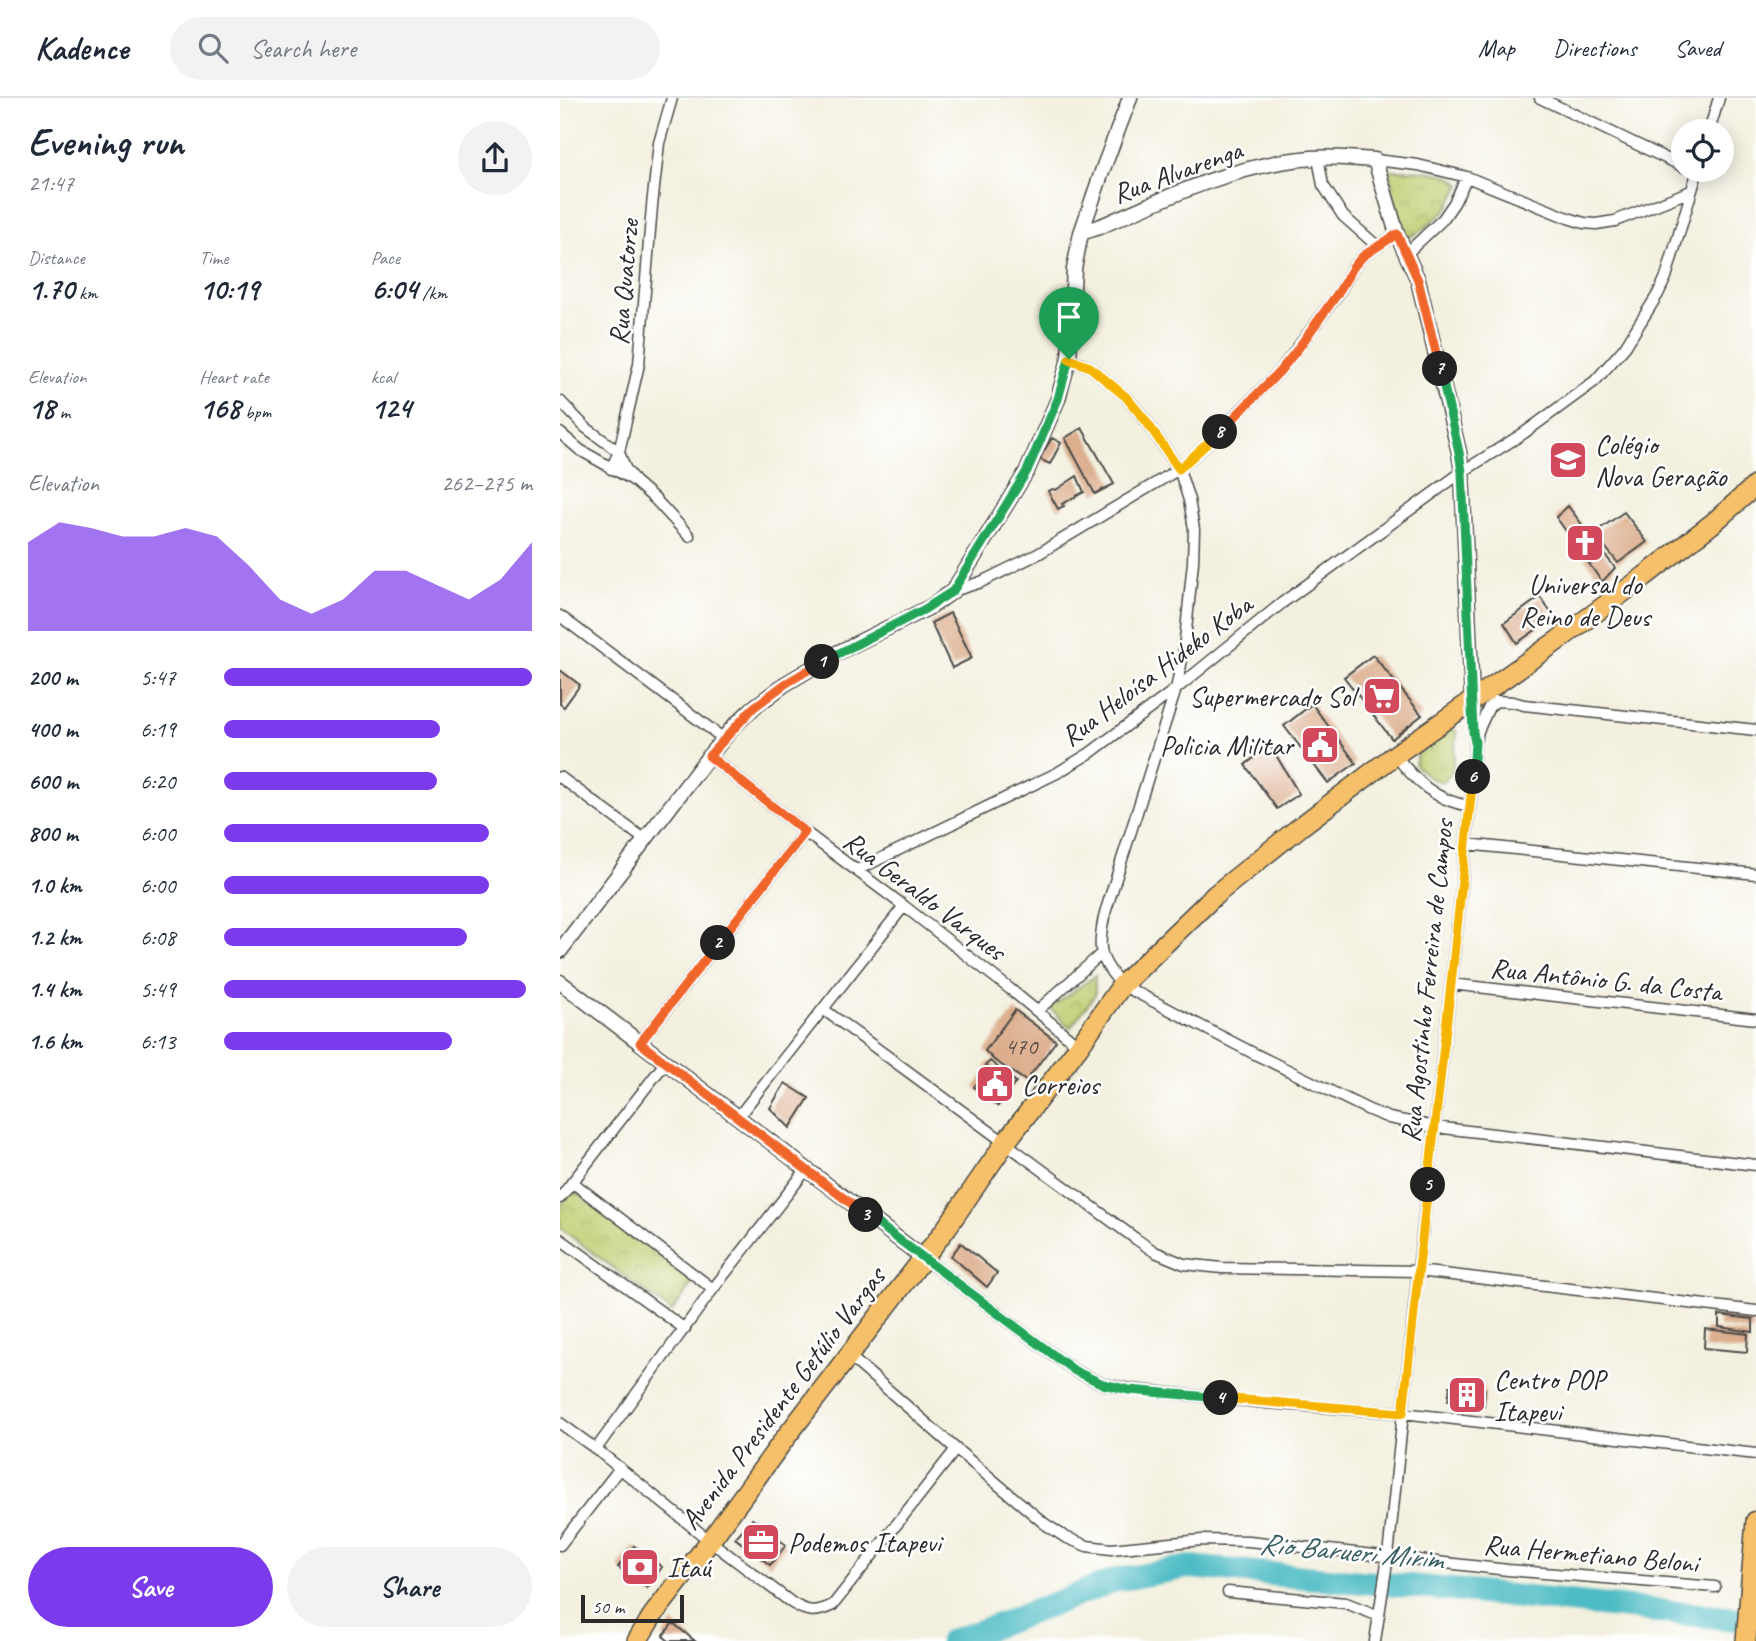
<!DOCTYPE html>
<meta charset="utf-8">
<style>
:root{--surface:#fff;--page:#f2f2f3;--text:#1f2937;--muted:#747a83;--line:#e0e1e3;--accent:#7c3aed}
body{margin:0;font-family:Caveat,sans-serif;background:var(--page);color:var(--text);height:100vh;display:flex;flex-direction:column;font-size:26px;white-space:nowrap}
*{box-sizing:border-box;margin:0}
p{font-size:23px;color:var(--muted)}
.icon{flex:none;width:38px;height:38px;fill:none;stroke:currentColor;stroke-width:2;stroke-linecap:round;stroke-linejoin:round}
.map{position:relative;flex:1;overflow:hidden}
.panel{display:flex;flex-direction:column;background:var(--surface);width:560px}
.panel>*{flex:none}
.tools{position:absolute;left:1111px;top:21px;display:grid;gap:14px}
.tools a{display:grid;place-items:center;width:63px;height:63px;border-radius:50%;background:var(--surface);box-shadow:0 4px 18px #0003;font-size:35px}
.scale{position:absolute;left:21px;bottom:18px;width:103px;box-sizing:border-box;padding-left:7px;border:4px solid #2b2b2b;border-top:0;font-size:19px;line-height:24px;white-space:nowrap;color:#2b2b2b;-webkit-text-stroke:5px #fff;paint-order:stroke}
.pin{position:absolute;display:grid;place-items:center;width:60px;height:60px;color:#fff;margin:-72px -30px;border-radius:50% 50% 50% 0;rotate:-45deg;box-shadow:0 0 7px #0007}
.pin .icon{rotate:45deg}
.km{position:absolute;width:35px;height:35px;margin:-18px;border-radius:50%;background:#222;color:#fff;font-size:19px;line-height:35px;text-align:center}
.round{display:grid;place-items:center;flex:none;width:74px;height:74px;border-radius:37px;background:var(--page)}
.headline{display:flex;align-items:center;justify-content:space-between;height:119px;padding:0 28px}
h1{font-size:38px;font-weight:800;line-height:52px}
.metrics{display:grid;grid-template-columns:repeat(3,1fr);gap:10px;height:119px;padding:7px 28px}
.metrics div{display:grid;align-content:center}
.metrics b{font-size:30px;font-weight:800}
.metrics small{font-size:19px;font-weight:400}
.metrics p{font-size:19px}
.chart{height:196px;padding:14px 28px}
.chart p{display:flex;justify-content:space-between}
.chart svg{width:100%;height:126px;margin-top:7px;fill:var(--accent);opacity:.7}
.action{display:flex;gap:14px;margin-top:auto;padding:14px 28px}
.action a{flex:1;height:80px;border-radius:42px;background:var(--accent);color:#fff;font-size:28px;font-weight:800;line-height:80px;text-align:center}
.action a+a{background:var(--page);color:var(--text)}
ul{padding:0 28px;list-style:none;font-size:23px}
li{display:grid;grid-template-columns:112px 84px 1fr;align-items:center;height:52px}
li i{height:18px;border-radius:9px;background:var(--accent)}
header{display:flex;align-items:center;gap:42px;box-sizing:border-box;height:98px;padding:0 35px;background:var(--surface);border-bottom:2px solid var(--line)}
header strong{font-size:33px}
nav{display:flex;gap:38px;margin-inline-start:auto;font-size:24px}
.search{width:490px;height:63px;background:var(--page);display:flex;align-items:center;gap:18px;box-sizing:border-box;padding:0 24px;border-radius:38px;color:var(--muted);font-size:26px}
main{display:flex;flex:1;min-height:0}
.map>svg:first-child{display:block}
.park{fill:url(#park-crowns);stroke:#747c4e;stroke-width:2}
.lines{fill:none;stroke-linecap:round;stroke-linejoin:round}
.river{stroke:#4dbbc4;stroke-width:24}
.building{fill:#dcae8d}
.minor-casing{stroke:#494946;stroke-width:13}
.tertiary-casing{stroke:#494946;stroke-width:17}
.trunk-casing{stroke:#494946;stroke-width:22}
.minor{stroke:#fff;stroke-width:10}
.tertiary{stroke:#fff;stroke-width:14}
.trunk{stroke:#f6c06b;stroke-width:19}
.split-1-casing{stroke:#fff;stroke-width:14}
.split-2-casing{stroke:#fff;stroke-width:14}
.split-3-casing{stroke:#fff;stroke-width:14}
.split-4-casing{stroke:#fff;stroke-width:14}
.split-5-casing{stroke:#fff;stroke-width:14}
.split-6-casing{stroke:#fff;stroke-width:14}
.split-7-casing{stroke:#fff;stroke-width:14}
.split-8-casing{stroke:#fff;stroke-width:14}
.split-9-casing{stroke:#fff;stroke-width:14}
.split-1{stroke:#22a559;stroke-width:9}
.split-2{stroke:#f0652b;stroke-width:9}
.split-3{stroke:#f0652b;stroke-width:9}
.split-4{stroke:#22a559;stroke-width:9}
.split-5{stroke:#f5b400;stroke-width:9}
.split-6{stroke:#f5b400;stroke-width:9}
.split-7{stroke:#22a559;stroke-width:9}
.split-8{stroke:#f0652b;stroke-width:9}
.split-9{stroke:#f5b400;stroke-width:9}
.labels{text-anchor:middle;stroke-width:5;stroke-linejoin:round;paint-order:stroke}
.number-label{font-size:24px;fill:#574c44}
.street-label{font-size:28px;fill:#2b2b2b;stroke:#fff}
.poi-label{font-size:28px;fill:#2b2b2b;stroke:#fff;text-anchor:start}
.water-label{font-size:30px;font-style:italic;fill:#375d61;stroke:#fff}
</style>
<header>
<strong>Kadence</strong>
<div class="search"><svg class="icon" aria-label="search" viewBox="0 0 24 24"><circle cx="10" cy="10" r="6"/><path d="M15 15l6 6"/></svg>Search here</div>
<nav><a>Map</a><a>Directions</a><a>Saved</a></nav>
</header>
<main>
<section class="panel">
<div class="headline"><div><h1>Evening run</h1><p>21:47</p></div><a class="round"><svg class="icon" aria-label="share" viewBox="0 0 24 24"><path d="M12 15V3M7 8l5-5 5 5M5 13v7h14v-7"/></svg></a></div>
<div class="metrics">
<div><p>Distance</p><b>1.70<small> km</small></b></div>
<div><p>Time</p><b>10:19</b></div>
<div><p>Pace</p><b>6:04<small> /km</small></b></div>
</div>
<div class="metrics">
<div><p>Elevation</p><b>18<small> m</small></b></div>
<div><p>Heart rate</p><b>168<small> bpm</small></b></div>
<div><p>kcal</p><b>124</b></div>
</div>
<div class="chart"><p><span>Elevation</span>262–275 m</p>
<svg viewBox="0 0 160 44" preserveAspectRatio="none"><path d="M0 44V13L10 6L20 8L30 11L40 11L50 8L60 11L70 21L80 33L90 38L100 33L110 23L120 23L130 28L140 33L150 26L160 13V44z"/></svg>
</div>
<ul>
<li><b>200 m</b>5:47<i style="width:100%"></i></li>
<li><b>400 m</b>6:19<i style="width:70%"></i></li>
<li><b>600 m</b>6:20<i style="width:69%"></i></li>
<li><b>800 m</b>6:00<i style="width:86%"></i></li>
<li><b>1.0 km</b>6:00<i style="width:86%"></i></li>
<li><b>1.2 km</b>6:08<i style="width:79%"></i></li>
<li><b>1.4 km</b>5:49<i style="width:98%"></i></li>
<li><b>1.6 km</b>6:13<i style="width:74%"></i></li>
</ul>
<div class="action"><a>Save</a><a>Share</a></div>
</section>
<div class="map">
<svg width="1196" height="1543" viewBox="0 0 1196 1543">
<defs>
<pattern id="park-crowns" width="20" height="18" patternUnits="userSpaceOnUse" patternTransform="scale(1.75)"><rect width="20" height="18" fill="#bece71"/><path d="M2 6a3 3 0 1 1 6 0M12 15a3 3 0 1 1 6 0" fill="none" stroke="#a3b162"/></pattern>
</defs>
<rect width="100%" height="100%" fill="#fff"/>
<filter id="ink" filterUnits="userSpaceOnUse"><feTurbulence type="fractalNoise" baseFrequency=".0143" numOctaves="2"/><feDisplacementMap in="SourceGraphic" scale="14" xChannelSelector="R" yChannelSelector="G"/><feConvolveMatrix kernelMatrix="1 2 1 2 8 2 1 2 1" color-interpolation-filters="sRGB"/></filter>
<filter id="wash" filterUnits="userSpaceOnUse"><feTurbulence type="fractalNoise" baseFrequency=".00686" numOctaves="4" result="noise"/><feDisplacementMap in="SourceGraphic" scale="28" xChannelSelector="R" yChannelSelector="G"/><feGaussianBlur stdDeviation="1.57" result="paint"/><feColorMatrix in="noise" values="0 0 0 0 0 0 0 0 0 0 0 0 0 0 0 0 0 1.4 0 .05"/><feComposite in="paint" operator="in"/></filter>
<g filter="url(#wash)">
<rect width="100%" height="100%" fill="#f3f0df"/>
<path class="park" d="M 829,72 C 849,72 888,71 901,87 L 886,112 L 861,133 L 848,140 L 833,94 Z
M 891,630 L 897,634 L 892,674 L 883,684 L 870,680 L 855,667 L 857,656 Z
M 535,878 L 535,897 L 510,930 L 490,910 Z
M 13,1092 L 133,1184 L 112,1214 L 0,1130 L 0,1109 Z"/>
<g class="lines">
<path class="river" d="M 391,1543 L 433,1529 L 556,1482 L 629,1469 L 872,1490 L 1196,1523"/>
</g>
<g id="blocks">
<path class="building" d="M 522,330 L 554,386 L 535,396 L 505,340 Z
M 492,340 L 501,345 L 490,366 L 479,361 Z
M 517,378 L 524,394 L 502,406 L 504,408 L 498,411 L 488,393 L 493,391 L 496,392 Z
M 1008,408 L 1055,470 L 1042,484 L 996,419 Z
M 1064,414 L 1087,444 L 1058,465 L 1034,435 Z
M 980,499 L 994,519 L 957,545 L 944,525 Z
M 390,515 L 412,560 L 392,570 L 371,525 Z
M 813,557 L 862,617 L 832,641 L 784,579 Z
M 0,572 L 20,587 L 4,609 L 0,606 Z
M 752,606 L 796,665 L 768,685 L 724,628 Z
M 710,647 L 739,696 L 717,711 L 685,667 Z
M 455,912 L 496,943 L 466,983 L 434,962 L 425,953 Z
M 430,963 L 456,984 L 438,1008 L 414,989 L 428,971 L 425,968 Z
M 225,985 L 249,1000 L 230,1030 L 210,1010 Z
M 401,1145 L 437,1175 L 427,1189 L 391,1158 Z
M 1159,1217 L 1193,1221 L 1193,1234 L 1159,1229 Z
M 1145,1231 L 1188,1236 L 1187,1254 L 1144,1250 Z
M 890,1288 L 925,1291 L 924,1308 L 888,1303 Z
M 192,1421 L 226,1447 L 210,1467 L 175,1440 Z
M 74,1448 L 102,1469 L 87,1490 L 58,1469 Z
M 113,1525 L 135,1543 L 109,1543 L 103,1538 Z"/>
</g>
</g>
<g filter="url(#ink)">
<use href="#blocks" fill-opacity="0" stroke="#494946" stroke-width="2"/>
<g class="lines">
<g class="minor-casing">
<path id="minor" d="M 980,0 L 1124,69
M 1149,33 L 1159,0
M 758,60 L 763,87 L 783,118 L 817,148
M 815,62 L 858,67 L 907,79 L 1008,120 L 1024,125 L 1036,126 L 1055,123 L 1131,93
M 847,155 L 883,121 L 894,105 L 907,79
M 509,261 L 530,269 L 566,299 L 586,323 L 619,371 L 629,402 L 634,431 L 633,464 L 624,552 L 616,591 L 545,815 C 537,849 538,861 562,887 L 693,955 L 809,1012 L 829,1020 L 875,1029 L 1196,1067
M 0,303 L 25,329 L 59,354 L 65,370 L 73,381
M 0,335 L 20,352 L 73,382 L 95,401 L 129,438
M 51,371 L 59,354 L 79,266 L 92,108 L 99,45 L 112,0
M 393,493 L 421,484 L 478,456 L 619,371 L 646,347 L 720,273 L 778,196 L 794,168 L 803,158 L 837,136
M 0,518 L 164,641
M 912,603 L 914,638
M 835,657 C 856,683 875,703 910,708
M 149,658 L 245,734 L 344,808 L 450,891 L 519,948
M 0,679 L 84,741
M 906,746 L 1196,776
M 297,772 L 497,675 L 530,655 L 616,591 L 722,505 L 902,374 L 964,335 L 1035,283 L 1065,249 L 1098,196 L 1106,179 L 1138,72
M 891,886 L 1196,921
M 263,911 L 576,1141 L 595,1154 L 624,1166 L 662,1170 L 858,1173 L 1196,1213
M 477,913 L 541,856
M 80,945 L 245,734
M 178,1019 L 344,808
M 12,1084 L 153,1191
M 0,1100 L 105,965
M 0,1141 L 125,1231
M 362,1159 L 515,1273 L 543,1286 L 569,1291 L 707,1305 L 843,1315 L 1196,1356
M 288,1257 L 396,1351 L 485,1426 L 505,1439 L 527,1448 L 551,1451 L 642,1442 L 689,1443 L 948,1472 L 1155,1489
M 0,1325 L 36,1351 L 150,1443 L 232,1505 C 248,1515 256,1515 273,1507 L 396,1351
M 36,1351 L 153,1191 L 246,1072
M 0,1447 L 60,1370
M 668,1494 L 786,1505 L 819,1518
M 815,1543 L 828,1458 L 858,1173 L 891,886 L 912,690 L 915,644 L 918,633 L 929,609 L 936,603 L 953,604 L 964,607 L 1196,632"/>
</g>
<g class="tertiary-casing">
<path id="tertiary" d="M 521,135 L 539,129 C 607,99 676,66 751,60 C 772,58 794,61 815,62 L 837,136 L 858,182 L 899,354 L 902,374 L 912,603
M 0,853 L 149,658 L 174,628 L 193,610 L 225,586 L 277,555 L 372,508 L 393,493 L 467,373 L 498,301 L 509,261 L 514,171 L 521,135 L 544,68 L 570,0
M 0,884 L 362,1159"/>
</g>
<g class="trunk-casing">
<path id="trunk" d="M 77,1543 L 93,1517 L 150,1443 L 223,1343 L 385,1132 L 445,1045 L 519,948 L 562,887 L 655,797 L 740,729 L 835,657 L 997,543 L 1085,478 L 1153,425 L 1196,387
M 1186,1543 L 1196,1423"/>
</g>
<use href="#minor" class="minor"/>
<use href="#tertiary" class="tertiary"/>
<use href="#trunk" class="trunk"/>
</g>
</g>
<g class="lines" filter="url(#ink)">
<g class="split-1-casing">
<path id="split-1" d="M 262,564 L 365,511 L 393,493 L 467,373 L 498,301 L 509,261"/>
</g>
<g class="split-2-casing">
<path id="split-2" d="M 158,845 L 245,734 L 149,658 L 193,610 L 225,586 L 262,564"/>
</g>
<g class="split-3-casing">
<path id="split-3" d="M 158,845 L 80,945 L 306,1117"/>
</g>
<g class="split-4-casing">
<path id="split-4" d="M 306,1117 L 515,1273 L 543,1286 L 569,1292 L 661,1300"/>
</g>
<g class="split-5-casing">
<path id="split-5" d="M 661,1300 L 843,1315 L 868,1087"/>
</g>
<g class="split-6-casing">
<path id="split-6" d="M 868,1087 L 891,886 L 913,679"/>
</g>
<g class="split-7-casing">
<path id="split-7" d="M 880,271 L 899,354 L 902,374 L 913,634 L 915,644 L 913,679"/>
</g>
<g class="split-8-casing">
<path id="split-8" d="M 660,334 L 720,273 L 737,252 L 778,195 L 794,168 L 803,158 L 837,136 L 858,182 L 880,271"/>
</g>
<g class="split-9-casing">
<path id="split-9" d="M 509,261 L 530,269 L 566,299 L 586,323 L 619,371 L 660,334"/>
</g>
<use href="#split-1" class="split-1"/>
<use href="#split-2" class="split-2"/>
<use href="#split-3" class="split-3"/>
<use href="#split-4" class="split-4"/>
<use href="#split-5" class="split-5"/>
<use href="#split-6" class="split-6"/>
<use href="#split-7" class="split-7"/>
<use href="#split-8" class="split-8"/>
<use href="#split-9" class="split-9"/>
</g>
<defs>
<g id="school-square" transform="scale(2.0125)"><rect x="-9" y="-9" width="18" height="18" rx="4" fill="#d1495b" stroke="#fff"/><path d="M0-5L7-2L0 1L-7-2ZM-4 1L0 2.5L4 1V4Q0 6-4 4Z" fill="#fff"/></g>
<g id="church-square" transform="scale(2.0125)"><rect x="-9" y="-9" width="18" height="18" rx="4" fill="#d1495b" stroke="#fff"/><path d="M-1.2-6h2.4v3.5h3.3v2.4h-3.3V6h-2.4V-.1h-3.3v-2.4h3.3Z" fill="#fff"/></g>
<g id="supermarket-square" transform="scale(2.0125)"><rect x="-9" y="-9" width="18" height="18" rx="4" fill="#d1495b" stroke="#fff"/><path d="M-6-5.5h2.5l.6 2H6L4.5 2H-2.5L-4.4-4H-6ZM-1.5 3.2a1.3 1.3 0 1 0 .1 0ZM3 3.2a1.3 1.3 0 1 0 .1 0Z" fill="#fff"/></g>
<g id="civic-square" transform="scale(2.0125)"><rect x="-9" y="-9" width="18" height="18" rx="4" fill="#d1495b" stroke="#fff"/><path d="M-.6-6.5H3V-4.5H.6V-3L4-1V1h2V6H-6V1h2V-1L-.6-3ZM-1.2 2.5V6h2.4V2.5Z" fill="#fff"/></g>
<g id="building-square" transform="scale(2.0125)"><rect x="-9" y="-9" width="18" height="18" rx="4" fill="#d1495b" stroke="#fff"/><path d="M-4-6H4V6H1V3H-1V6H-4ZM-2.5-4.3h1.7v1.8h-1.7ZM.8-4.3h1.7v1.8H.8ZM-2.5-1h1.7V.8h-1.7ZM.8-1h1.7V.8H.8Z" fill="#fff"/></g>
<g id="office-square" transform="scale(2.0125)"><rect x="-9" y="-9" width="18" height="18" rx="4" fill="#d1495b" stroke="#fff"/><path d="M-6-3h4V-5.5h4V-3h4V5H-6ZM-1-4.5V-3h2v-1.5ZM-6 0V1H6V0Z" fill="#fff"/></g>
<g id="bank-square" transform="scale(2.0125)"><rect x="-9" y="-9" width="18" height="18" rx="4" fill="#d1495b" stroke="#fff"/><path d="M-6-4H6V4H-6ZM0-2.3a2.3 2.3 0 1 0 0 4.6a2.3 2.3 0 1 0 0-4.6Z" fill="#fff"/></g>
</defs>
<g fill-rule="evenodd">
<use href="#school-square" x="1008" y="362"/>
<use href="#church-square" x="1025" y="445"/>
<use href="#supermarket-square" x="822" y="598"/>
<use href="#civic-square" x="760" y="647"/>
<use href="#civic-square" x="435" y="986"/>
<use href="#building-square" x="907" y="1297"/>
<use href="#office-square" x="201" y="1444"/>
<use href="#bank-square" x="80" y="1469"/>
</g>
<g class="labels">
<g class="number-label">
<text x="461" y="956">470</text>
</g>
<g class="street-label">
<text transform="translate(617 73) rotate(-20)" y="10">Rua Alvarenga</text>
<text transform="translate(63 184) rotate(-85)" y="10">Rua Quatorze</text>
<text transform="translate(596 572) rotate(-37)" y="10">Rua Heloísa Hideko Koba</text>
<text transform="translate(365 797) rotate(37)" y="10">Rua Geraldo Varques</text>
<text transform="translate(1046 881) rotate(6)" y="10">Rua Antônio G. da Costa</text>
<text transform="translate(866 883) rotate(-84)" y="10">Rua Agostinho Ferreira de Campos</text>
<text transform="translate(222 1300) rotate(-53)" y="10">Avenida Presidente Getúlio Vargas</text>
<text transform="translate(1031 1455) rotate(5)" y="10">Rua Hermetiano Beloni</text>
</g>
<g class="poi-label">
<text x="1035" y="356">Colégio<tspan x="1035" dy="32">Nova Geração</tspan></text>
<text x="1025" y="496" text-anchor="middle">Universal do<tspan x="1025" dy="32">Reino de Deus</tspan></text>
<text x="795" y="608" text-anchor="end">Supermercado Sol</text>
<text x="733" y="657" text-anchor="end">Policia Militar</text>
<text x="462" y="996">Correios</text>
<text x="934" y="1291">Centro POP<tspan x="934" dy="32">Itapevi</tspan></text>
<text x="228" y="1454">Podemos Itapevi</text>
<text x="107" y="1479">Itaú</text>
</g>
<g class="water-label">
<text transform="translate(791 1453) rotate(5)" y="10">Rio Barueri Mirim</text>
</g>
</g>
</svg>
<div class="tools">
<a><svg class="icon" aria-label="locate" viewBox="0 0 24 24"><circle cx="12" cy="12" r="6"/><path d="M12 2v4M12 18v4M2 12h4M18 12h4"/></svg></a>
</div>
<div class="scale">50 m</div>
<div class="pin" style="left:509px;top:261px;background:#1e9e55"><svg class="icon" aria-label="arrive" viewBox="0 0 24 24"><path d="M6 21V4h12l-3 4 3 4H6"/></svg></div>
<b class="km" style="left:262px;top:564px">1</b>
<b class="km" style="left:158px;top:845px">2</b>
<b class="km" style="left:306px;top:1117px">3</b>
<b class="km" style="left:661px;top:1300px">4</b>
<b class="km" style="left:868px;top:1087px">5</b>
<b class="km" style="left:913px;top:679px">6</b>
<b class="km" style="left:880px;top:271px">7</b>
<b class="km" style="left:660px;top:334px">8</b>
</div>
</main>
